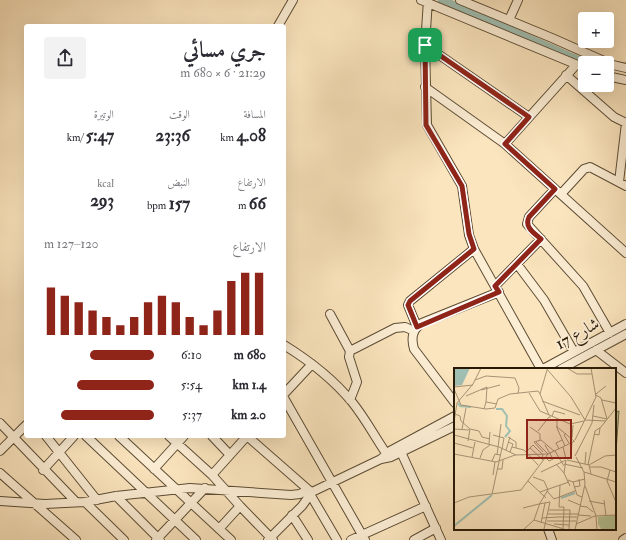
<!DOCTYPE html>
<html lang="ar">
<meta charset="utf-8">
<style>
:root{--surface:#fff;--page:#f2f2f3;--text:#2b2b33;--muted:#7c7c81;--accent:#8f2418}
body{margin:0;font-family:"IM FELL Double Pica",Amiri,serif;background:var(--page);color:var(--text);direction:rtl;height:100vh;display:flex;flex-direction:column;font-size:15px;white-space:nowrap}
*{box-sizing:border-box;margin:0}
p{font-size:13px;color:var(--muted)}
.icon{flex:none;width:22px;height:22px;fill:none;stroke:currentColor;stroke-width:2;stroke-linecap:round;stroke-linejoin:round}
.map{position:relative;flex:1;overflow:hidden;direction:ltr}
.details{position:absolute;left:24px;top:24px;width:262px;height:414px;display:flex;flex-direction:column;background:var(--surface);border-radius:4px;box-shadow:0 4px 16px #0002;direction:rtl}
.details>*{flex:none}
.fabs{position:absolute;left:578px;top:12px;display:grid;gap:8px}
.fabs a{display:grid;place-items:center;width:36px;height:36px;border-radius:4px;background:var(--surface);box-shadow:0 4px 16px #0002;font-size:20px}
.pin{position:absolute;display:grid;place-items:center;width:34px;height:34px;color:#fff;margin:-17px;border-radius:8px;box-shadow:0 2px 6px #0006}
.round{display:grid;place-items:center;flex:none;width:42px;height:42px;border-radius:4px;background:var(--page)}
.headline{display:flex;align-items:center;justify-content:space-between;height:68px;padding:0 20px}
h1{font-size:22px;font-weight:800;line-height:30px}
.stats{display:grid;grid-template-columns:repeat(3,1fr);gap:6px;height:68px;padding:4px 20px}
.stats div{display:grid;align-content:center}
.stats b{font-size:17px;font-weight:800}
.stats small{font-size:11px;font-weight:400}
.stats p{font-size:11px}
.chart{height:112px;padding:8px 20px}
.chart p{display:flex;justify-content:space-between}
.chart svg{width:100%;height:72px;margin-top:4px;stroke:var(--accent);stroke-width:6}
ul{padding:0 20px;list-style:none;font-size:13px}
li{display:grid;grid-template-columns:64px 48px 1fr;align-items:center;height:30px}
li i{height:10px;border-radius:5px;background:var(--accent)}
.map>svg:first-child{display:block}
.garden{fill:url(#garden-furrows);stroke:#70704e}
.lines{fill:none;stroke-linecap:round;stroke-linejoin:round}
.canal{stroke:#9fbfb3;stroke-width:8}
.street-casing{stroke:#5c4c34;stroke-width:10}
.street{stroke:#fceed5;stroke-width:8}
.route-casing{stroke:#fff;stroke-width:8}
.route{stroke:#8f2418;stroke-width:5}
.labels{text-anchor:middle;stroke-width:3.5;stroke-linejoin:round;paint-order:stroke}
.street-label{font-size:17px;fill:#271906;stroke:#fceed5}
.inset-river{fill:none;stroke:#9fbfb3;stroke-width:2}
.inset-road{fill:none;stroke:#a69374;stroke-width:1}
.view{fill:#8f2418;fill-opacity:0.15;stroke:#8f2418;stroke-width:2}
.inset-edge{fill:none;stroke:#271906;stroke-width:2}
</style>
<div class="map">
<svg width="626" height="540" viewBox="0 0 626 540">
<defs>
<pattern id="garden-furrows" width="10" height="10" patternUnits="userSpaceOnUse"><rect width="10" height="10" fill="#b8c696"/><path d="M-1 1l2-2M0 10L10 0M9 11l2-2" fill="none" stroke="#9eaa80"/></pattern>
</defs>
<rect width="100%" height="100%" fill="#fbe5be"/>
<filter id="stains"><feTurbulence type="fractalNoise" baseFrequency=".005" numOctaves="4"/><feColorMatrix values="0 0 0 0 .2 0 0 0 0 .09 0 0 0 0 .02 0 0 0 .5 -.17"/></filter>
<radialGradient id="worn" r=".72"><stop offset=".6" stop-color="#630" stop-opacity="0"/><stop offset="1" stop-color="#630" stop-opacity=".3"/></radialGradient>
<path class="garden" d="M 619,411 L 615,465 L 615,412 Z"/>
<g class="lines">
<path class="canal" d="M 442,0 L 585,63"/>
<g class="street-casing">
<path id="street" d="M 421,0 L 585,68
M 428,0 L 425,45 L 427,125 L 462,186 L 469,235 L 474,249 L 541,369
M 460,0 L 552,38 L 613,65 L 626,68
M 509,20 L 518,0
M 278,26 L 293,0
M 425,45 L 529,117
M 566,75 L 614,117 L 626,123
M 607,76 L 626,80
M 425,87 L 505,144 L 626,253
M 505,144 L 576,65
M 619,182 L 626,123
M 555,189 L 529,217 L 527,224 L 583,286 L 610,333
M 561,194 L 584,169 L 590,167 L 626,186
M 517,264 L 544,300 L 574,352
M 495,286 L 541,239
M 330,314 L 350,351
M 417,327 L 408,305 L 410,301 L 474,249
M 284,345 C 310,361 333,379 352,402 C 365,418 375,437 386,453
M 596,350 L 626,373
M 543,369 L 626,324
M 561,369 L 626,334
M 284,394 L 312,364
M 284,398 L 365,540
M 350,400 L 357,382 L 349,357 L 350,351 L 395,328 L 405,327 L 414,331
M 455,403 L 414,349 C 411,338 412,330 422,323 L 499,292
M 0,423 L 76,502
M 46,436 L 97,500
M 86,436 L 196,540
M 119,436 L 231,540
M 169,436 L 212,475 L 240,506 L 219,529
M 212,436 L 230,455
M 247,436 L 311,492
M 0,451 L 26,425
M 401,452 L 441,540
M 381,459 L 391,457 L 455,426
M 154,469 L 184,436
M 43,470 L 74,436
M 0,473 L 76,540
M 212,475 L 247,436
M 310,494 L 337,540
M 116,496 L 160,540
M 0,501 L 45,504 L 85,502 L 116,496 L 190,488 L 291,495 L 300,494 L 307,490
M 85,502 L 124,540
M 240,506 L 273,540
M 292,515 L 308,540
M 548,529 L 552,540
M 156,540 L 205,488
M 268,540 L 302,506 L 312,492 L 381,459 L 390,451 L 455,416
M 351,540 L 426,506
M 414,540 L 436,528
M 623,540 L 626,538"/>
</g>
<use href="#street" class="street"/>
</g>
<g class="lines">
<g class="route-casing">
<path id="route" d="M 425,45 L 529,117 L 505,144 L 555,189 L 529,217 C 524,227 534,233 541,239 L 495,286 L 499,292 L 417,327 L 408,305 L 410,301 L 474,249 L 469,234 L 462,186 L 426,125 Z"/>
</g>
<use href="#route" class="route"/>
</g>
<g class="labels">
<g class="street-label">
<text transform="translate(577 333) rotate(-29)" y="6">شارع 17</text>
</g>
</g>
<g transform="translate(454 368)">
<rect width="162" height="162" fill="#fbe5be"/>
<path d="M 162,147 L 162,162 L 148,162 L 144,156 L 144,149 Z" fill="#b8c696"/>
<path d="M 0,0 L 16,0 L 8,17 L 0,18 Z" fill="#9fbfb3"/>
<path class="inset-river" d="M 4,35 L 6,38 L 17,39M 42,41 L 48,41 L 53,48 L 52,58 L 56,63 L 51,69M 107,130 L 121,125M 0,158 L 38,127"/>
<path class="inset-road" d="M 92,0 L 117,29 L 131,52M 113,0 L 123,6 L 138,6M 93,2 L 86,26 L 95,47M 21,12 L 32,8 L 61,10 L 65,20 L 64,25M 0,19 L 19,17M 0,21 L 7,37 L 32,41 L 41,40 L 44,31 L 56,26 L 84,23 L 86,26M 27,22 L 46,17M 75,25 L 86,43 L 116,56 L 130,53M 142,26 L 152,18M 142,27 L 147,30 L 153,51M 12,28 L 33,19 L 32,34M 148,32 L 162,35M 88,33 L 126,47M 30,41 L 32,34 L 43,36M 1,46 L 6,48 L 7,53 L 16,61 L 14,73M 98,48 L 100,43 L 111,46M 139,48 L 153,51M 103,51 L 103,60 L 111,78M 131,52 L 152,53M 0,54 L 3,35 L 19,16 L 27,0M 102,58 L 120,73M 76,59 L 86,66 L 86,72M 0,61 L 15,62M 8,61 L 12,40M 16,61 L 25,63 L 28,69 L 36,71M 84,63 L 95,49 L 97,49M 112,65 L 110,67 L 115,75M 140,66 L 145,67 L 146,60M 0,67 L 45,79 L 62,87M 39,67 L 50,70 L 48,81M 54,69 L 62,74 L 62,80M 118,70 L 119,57M 121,72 L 142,29 L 137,0M 54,74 L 59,76 L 56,84M 82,74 L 94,86M 0,75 L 19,80M 35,76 L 36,64M 91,77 L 99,91M 58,79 L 70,82 L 84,97M 109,79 L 112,91M 76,80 L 89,92M 105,81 L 102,75 L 108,72M 52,82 L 56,69M 101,83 L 110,98M 72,84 L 79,77 L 89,87 L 88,89M 89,84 L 80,74 L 87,72 L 100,83M 0,86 L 42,94 L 61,87 L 94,86M 43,87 L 47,56M 121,88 L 138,55 L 140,37M 18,89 L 21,74M 91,89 L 95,93 L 103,89M 117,89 L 118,74M 26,90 L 29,82 L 36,77M 112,92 L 110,105 L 116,118M 113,92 L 135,97 L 137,106M 38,93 L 41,86 L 46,87M 102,96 L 110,105M 110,96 L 129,100M 131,96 L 132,84M 134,97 L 141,63 L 147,59 L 162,40M 135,97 L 151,88 L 162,87M 136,99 L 147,99 L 162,104M 44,101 L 48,101 L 49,92M 156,102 L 153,113 L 162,134M 87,104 L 112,92M 130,104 L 162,114M 39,107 L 41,94M 114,112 L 119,114 L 123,127 L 128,129M 74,113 L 92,130M 119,114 L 131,111M 131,118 L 142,148 L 143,162M 120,119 L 126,118 L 125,111M 93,123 L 100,131 L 121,123M 86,124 L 115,114M 38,126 L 48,80M 114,132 L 126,137M 150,132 L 152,148M 135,133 L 151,136M 0,135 L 15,129 L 67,122 L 94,86 L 121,73M 85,136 L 96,134 L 90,161M 126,138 L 133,139 L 139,144M 105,139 L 110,139 L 109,160M 105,139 L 106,117M 69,140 L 85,136M 95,142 L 116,142 L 115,161M 94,146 L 124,146M 124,147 L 137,148M 104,149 L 123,149M 88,150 L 104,149M 80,152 L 113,162M 93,153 L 122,153M 87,155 L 91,135M 100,156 L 115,157M 122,156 L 141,148 L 162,147M 69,162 L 80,152 L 86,135 L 94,122 L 90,113 L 79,109M 121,162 L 131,116 L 130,104 L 122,89"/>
<path class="view" d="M 73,52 L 117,52 L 117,90 L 73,90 Z"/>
<rect width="162" height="162" class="inset-edge"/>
</g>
<rect width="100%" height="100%" filter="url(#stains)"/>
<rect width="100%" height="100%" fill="url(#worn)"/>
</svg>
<div class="fabs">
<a>+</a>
<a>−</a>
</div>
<div class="pin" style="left:425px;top:45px;background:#1e9e55"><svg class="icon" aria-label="arrive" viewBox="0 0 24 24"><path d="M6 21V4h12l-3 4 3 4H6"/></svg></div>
<section class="details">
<div class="headline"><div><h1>جري مسائي</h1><p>21:29 · 6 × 680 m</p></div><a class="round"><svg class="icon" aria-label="share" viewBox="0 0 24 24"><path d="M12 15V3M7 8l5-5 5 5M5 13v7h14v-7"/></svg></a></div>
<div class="stats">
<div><p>المسافة</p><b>4.08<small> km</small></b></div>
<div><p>الوقت</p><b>23:36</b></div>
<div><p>الوتيرة</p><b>5:47<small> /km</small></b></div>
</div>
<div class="stats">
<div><p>الارتفاع</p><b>66<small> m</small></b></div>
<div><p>النبض</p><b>157<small> bpm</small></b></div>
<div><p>kcal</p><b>293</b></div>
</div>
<div class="chart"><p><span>الارتفاع</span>120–127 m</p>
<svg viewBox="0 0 160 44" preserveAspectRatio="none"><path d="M5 44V15M15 44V20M25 44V24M35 44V29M45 44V33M55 44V38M65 44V33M75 44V24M85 44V20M95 44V24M105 44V33M115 44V38M125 44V29M135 44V11M145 44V6M155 44V6"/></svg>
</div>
<ul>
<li><b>680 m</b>6:10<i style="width:58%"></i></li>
<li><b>1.4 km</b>5:54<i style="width:70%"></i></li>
<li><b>2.0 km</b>5:37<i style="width:85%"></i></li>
</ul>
</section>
</div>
